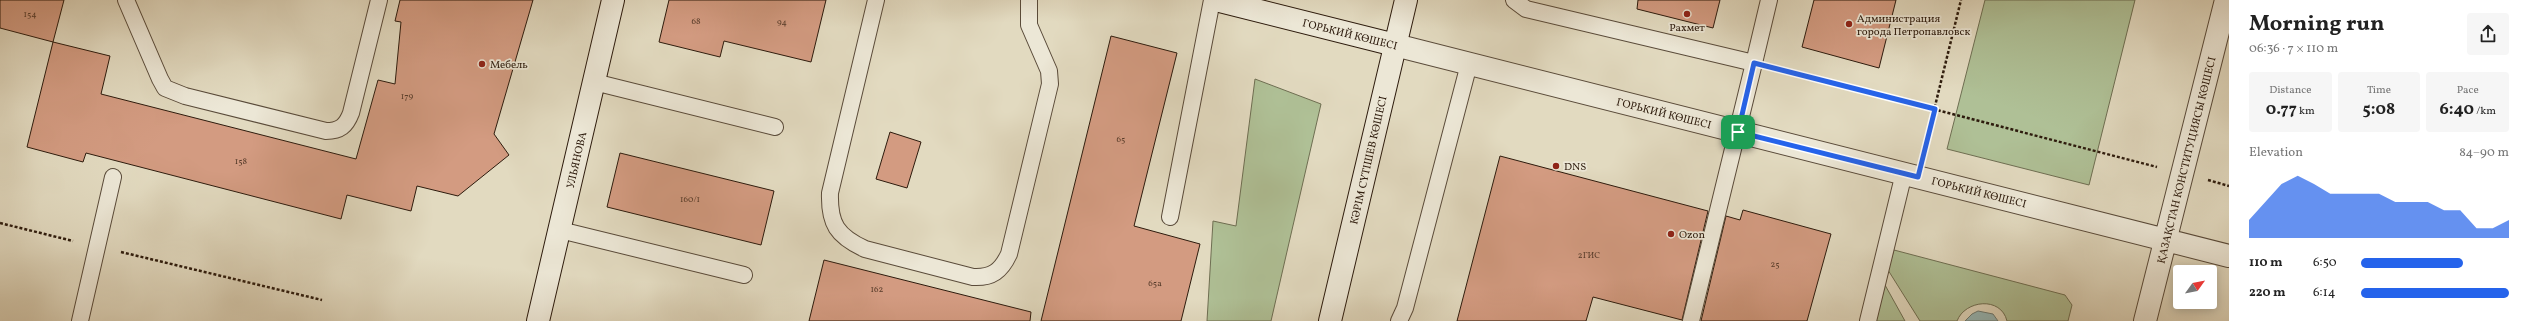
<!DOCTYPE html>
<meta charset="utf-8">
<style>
:root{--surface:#fff;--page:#f6f6f6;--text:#222;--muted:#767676;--accent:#2563eb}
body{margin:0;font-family:Vollkorn,serif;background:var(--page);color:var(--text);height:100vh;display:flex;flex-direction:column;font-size:15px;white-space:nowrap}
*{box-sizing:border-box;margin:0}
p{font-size:13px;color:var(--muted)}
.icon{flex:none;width:22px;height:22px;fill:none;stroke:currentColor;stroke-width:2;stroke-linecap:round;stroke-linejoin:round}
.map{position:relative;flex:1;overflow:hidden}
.details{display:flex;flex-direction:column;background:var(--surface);width:300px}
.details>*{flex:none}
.needle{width:26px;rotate:57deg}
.controls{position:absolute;left:2173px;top:265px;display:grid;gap:8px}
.controls a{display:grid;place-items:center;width:44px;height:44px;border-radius:4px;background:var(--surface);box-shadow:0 2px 10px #0003;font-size:20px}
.pin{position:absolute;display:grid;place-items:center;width:34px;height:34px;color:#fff;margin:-17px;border-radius:8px;box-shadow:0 2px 6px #0006}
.round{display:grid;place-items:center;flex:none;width:42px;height:42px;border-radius:4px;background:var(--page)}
.overview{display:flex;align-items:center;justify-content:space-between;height:68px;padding:0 20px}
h1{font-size:22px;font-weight:700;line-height:30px}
.figures{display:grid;grid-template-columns:repeat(3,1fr);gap:6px;height:68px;padding:4px 20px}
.figures div{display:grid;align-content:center;border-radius:4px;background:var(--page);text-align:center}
.figures b{font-size:17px;font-weight:700}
.figures small{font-size:11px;font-weight:400}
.figures p{font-size:11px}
.chart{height:112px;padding:8px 20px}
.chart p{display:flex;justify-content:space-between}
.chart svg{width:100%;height:72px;margin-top:4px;fill:var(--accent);opacity:.7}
ul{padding:0 20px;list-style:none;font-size:13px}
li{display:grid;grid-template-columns:64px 48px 1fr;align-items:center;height:30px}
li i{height:10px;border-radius:5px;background:var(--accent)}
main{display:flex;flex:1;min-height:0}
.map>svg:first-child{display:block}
.green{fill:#afc096;stroke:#6e6e52}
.water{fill:#96b9b9;stroke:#6c7a74}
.building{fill:#d39b81;stroke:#2d1b0d}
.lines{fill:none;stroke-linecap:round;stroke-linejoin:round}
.lane-casing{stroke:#5a4b3a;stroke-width:18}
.street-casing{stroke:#5a4b3a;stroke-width:24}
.secondary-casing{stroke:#2d1b0d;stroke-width:24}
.path{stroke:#2d1b0d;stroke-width:2.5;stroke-dasharray:3 2;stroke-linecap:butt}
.lane{stroke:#ece7d6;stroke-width:16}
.street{stroke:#ece7d6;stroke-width:22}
.secondary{stroke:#ece7d6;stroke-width:22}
.route-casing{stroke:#fff;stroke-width:8}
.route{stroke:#2563eb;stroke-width:5}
.poi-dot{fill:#8f2418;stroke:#ece7d6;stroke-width:1.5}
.labels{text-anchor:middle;stroke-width:3.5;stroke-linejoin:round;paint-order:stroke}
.number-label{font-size:9px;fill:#563b2a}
.poi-label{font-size:11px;fill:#2d1b0d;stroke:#ece7d6;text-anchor:start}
.street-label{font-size:11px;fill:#2d1b0d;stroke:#ece7d6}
</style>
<main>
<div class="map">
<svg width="2229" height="321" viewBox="0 0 2229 321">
<rect width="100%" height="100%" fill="#e2dac0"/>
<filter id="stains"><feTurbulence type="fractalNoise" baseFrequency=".005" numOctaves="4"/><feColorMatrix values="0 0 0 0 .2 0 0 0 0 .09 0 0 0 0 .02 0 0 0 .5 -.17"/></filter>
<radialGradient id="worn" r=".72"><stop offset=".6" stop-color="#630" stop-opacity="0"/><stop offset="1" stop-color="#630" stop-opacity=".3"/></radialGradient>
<path class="green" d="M 1985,0 L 2135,0 L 2089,185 L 1947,149 Z
M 1255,79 L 1321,104 L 1271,321 L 1207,321 L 1213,221 L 1236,226 Z
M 1894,250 L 2065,295 L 2072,305 L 2068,321 L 2007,321 C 2001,296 1965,300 1957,321 L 1920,321 L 1888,270 Z
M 1885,285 L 1905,321 L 1876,321 Z"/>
<path class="water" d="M 1978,311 L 1993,314 L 1998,321 L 1965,321 L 1972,314 Z"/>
<path class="building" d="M 0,0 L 64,0 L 53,42 L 0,28 Z
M 400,0 L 533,0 L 494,134 L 509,155 L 458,196 L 417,186 L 411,211 L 347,195 L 341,219 L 86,153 L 83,162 L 27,147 L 53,42 L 110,56 L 101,94 L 356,159 L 378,80 L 395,84 L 401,22 L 395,21 Z
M 669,0 L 826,0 L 811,62 L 724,41 L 720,57 L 659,42 Z
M 1638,0 L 1720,0 L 1713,28 L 1637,9 Z
M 1814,0 L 1896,0 L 1879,68 L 1802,47 Z
M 1111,36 L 1177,53 L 1134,226 L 1200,244 L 1181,321 L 1041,321 Z
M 890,132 L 921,142 L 907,188 L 876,179 Z
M 620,153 L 774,191 L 761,245 L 607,207 Z
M 1500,156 L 1708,211 L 1682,320 L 1593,297 L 1586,321 L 1457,321 Z
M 1743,210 L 1831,234 L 1807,321 L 1701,321 L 1726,216 L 1740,220 Z
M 824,260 L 1031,312 L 1030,321 L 809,321 Z"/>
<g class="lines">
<g class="lane-casing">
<path id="lane" d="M 126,0 L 160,79 L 165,88 L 185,96 L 326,131 C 340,131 346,126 351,113 L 379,0
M 876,0 L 830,193 C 829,224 837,236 865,249 L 973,277 C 992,278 1001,271 1009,254 L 1050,84 L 1049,71 L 1029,25 L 1029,0
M 1514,0 L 1526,9 L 1754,63 L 1691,321
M 1754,63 L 1769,0
M 594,82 L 775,127
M 1170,217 L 1212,0
M 560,230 L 744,275
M 80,321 L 113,177
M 1399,321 L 1405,308 L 1469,64
M 1868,321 L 1904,173"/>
</g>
<g class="street-casing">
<path id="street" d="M 1395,45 L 2229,256
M 2145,321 L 2226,0"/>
</g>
<g class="secondary-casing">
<path id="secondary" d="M 1216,0 L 1395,45
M 538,321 L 613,0
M 1330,321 L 1406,0"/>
</g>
<path class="path" d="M 1778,69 L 2157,167
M 1924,151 L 1961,0
M 2208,180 L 2229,186
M 0,223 L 73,241
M 121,252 L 322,300"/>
<use href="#lane" class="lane"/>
<use href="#street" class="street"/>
<use href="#secondary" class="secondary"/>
</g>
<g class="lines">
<g class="route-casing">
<path id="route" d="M 1754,63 L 1935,109 L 1918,177 L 1738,132 Z"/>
</g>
<use href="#route" class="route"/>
</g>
<g class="poi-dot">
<circle cx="1687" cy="14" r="4"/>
<circle cx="1849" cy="24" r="4"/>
<circle cx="482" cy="64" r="4"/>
<circle cx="1556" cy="166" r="4"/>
<circle cx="1671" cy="234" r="4"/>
</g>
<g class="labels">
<g class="number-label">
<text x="30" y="17">154</text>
<text x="696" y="24">68</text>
<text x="782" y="25">94</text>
<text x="407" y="99">179</text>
<text x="1121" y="142">65</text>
<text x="241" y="164">158</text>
<text x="690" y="202">160/1</text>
<text x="1589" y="258">2ГИС</text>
<text x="1775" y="267">25</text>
<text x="1155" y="286">65а</text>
<text x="877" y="292">162</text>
</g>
<g class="poi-label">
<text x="1857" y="22">Администрация<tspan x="1857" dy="13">города Петропавловск</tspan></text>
<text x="1687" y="31" text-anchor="middle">Рахмет</text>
<text x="490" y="68">Мебель</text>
<text x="1564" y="170">DNS</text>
<text x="1679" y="238">Ozon</text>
</g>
<g class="street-label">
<text transform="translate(1350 34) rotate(14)" y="4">ГОРЬКИЙ КӨШЕСІ</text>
<text transform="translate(1664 113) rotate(14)" y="4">ГОРЬКИЙ КӨШЕСІ</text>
<text transform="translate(576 160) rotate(-77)" y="4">УЛЬЯНОВА</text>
<text transform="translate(1368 160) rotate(-77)" y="4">КӘРІМ СҮТІШЕВ КӨШЕСІ</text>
<text transform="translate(2186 160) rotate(-76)" y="4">ҚАЗАҚСТАН КОНСТИТУЦИЯСЫ КӨШЕСІ</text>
<text transform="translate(1979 192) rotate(14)" y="4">ГОРЬКИЙ КӨШЕСІ</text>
</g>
</g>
<rect width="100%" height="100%" filter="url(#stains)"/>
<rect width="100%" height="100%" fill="url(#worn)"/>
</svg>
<div class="controls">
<a><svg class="needle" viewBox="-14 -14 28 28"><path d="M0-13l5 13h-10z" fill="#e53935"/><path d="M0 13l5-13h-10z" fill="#767676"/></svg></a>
</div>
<div class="pin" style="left:1738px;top:132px;background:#1e9e55"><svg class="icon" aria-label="arrive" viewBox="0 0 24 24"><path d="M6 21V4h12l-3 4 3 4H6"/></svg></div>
</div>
<section class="details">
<div class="overview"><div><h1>Morning run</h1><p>06:36 · 7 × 110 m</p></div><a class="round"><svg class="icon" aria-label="share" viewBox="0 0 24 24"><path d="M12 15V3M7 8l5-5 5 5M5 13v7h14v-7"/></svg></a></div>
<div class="figures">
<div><p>Distance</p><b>0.77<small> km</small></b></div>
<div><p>Time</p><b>5:08</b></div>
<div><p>Pace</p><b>6:40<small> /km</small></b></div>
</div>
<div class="chart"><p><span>Elevation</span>84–90 m</p>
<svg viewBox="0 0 160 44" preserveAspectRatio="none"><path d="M0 44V33L10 22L20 11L30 6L40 11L50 17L60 17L70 17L80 17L90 22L100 22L110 22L120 27L130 27L140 38L150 38L160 33V44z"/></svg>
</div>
<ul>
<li><b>110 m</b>6:50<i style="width:69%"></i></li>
<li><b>220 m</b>6:14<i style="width:100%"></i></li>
</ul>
</section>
</main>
